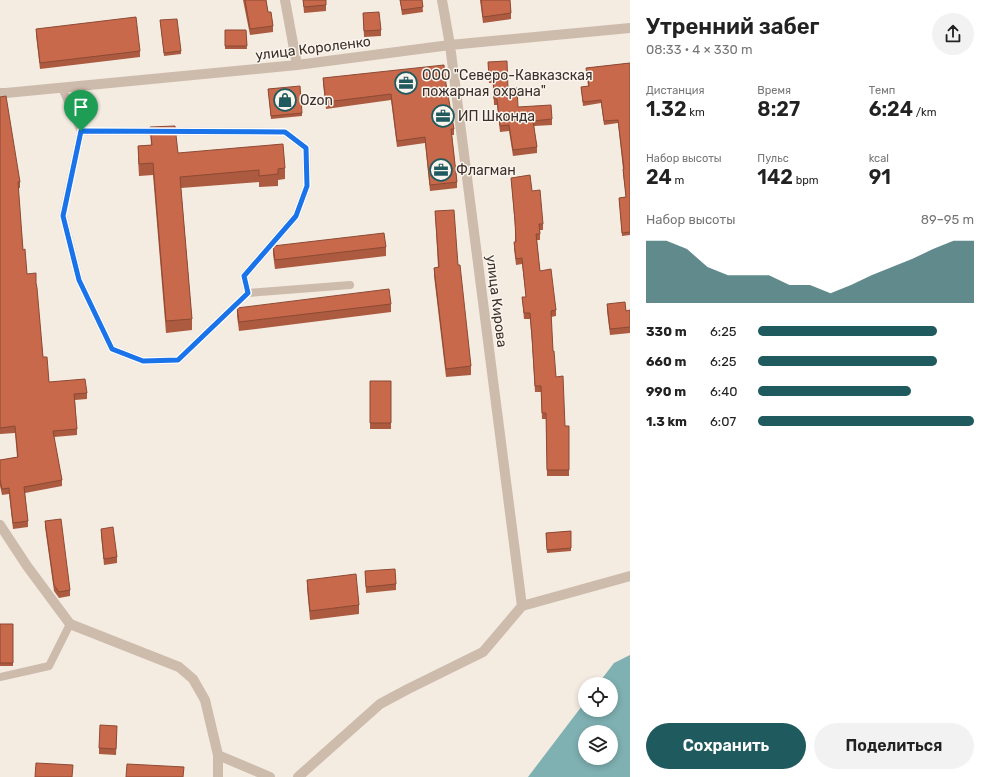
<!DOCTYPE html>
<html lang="ru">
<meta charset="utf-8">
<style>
:root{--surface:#fff;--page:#f2f2f2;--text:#222;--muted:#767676;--accent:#1f5a5e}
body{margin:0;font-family:Rubik,sans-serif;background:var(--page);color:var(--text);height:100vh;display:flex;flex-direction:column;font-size:15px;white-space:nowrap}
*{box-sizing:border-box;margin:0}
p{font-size:13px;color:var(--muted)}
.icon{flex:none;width:22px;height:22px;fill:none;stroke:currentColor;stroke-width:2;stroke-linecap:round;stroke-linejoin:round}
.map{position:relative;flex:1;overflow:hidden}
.sheet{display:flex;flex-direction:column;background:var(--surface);width:360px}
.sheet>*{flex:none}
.fabs{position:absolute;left:578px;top:677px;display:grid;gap:8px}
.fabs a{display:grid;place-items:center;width:40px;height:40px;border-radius:50%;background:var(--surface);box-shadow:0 2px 6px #0003;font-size:20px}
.pin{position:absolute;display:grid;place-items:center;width:34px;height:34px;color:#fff;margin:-41px -17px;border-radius:50% 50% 50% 0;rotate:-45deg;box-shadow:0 0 4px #0007}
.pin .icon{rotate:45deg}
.round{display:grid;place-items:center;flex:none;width:42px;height:42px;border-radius:21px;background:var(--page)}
.head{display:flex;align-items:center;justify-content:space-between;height:68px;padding:0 16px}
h1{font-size:22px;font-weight:600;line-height:30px}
.metrics{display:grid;grid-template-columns:repeat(3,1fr);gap:6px;height:68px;padding:4px 16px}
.metrics div{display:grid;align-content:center}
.metrics b{font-size:20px;font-weight:600}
.metrics small{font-size:11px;font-weight:400}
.metrics p{font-size:11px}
.chart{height:112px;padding:8px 16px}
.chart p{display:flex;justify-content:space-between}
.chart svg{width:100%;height:72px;margin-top:4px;fill:var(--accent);opacity:.7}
.button{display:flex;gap:8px;margin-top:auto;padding:8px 16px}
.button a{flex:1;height:46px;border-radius:24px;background:var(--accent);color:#fff;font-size:16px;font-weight:600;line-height:46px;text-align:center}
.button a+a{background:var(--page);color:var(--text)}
ul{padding:0 16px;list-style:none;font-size:13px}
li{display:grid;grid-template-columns:64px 48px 1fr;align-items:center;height:30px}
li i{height:10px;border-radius:5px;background:var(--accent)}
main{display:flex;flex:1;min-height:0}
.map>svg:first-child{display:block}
.water{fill:#7fb0b2;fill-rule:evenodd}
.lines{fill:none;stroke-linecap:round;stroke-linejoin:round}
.service{stroke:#cdbbac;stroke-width:8}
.minor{stroke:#cdbbac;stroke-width:10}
.wall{fill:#ac5a40}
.building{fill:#c8694b;stroke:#8c4a34}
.route-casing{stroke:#fff;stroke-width:8}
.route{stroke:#1a73e8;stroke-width:5}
.labels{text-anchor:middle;stroke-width:3;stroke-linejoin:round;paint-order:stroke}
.street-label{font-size:14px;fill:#3b302b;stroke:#fbf5ee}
.poi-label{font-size:14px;fill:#3b302b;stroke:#fbf5ee;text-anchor:start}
</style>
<main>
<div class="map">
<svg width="630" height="777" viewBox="0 0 630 777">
<rect width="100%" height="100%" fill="#f4ebe1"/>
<path class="water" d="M 630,655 L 630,777 L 528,777 L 585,702 L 585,710 L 611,710 L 611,684 L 598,684 L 614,663 ZM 585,732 L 611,732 L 611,758 L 585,758 Z"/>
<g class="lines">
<path class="service" d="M 62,88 L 81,131 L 285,132 L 306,148 L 307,186 L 296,216 L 244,276 L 248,293 L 350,285
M 81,131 L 63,215 L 79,280 L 112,349 L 143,361 L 178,360 L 248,293
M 0,677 L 49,666 L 70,624"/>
<path class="minor" d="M 285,0 L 297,65
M 442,0 L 450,45 L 522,606
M 0,93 L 6,93 L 297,65 L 450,45 L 630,28
M 0,525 L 27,566 L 70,624 L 179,667 L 193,679 L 205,700 L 218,755 L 218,777
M 218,755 L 270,777
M 298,777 L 380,704 L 408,689 L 483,652 L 522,606 L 630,576"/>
</g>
<path class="wall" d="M 243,0 L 266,0 L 268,12 L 273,26 L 273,32 L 250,35 Z
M 303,0 L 326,0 L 326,11 L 304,13 Z
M 400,0 L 422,0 L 423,12 L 402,15 Z
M 480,0 L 510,0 L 511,13 L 511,19 L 483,23 Z
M 363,13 L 381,30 L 381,36 L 364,37 Z
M 160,20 L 181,51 L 181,54 L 164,56 Z
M 36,29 L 140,51 L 140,57 L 40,69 L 36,35 Z
M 225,30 L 246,30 L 247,49 L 225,49 Z
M 488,62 L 508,89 L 518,107 L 552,119 L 552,125 L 534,126 L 537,147 L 537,153 L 513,156 L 509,131 L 500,132 L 497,105 L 494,105 L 493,83 L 489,83 Z
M 630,63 L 630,235 L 622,236 L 619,198 L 626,197 L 623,173 L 623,169 L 618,123 L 604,125 L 601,103 L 583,106 L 581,87 L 588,86 L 586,68 Z
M 323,78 L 446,84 L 454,129 L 454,135 L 452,135 L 457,182 L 457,188 L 430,191 L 425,143 L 397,147 L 391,100 L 326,109 L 323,84 Z
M 268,89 L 302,113 L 302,116 L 271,119 Z
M 0,97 L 20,182 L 20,188 L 18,188 L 23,250 L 27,274 L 36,283 L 43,357 L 49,382 L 87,393 L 87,399 L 75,400 L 77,429 L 77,435 L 54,437 L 62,480 L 62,486 L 25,493 L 28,521 L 28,527 L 13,529 L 9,494 L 2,495 L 0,486 L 0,460 L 17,457 L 15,433 L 0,434 Z
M 150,127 L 178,153 L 285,168 L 285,179 L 278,180 L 278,186 L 259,187 L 259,182 L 181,188 L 192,319 L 192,330 L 166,333 L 153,175 L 139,176 L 138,158 L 138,146 L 151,145 Z
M 511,178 L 532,191 L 543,224 L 543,230 L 540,230 L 540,240 L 537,240 L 540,271 L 556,310 L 556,316 L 551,317 L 553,351 L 556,377 L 565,426 L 569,426 L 569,476 L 547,476 L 546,419 L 542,419 L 541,392 L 535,392 L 532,343 L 530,319 L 524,319 L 522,297 L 526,297 L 522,264 L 516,265 L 514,248 L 514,242 L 515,242 L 515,227 Z
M 435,211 L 458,265 L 471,366 L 471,375 L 446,377 L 434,276 L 434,268 L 438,267 Z
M 273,246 L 386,247 L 386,256 L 275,269 L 273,254 Z
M 391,304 L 391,312 L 239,331 L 237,316 L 237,308 Z
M 607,304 L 626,311 L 630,310 L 630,333 L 610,335 L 607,311 Z
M 370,381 L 391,381 L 391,429 L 370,429 Z
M 45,521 L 70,590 L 70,596 L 59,598 L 54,591 L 45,527 Z
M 101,529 L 117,557 L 117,563 L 104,565 L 101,535 Z
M 571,531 L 571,551 L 547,553 L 546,533 Z
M 365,571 L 396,584 L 396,590 L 366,593 Z
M 307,580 L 359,605 L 359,614 L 310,620 L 307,588 Z
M 0,624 L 13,624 L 13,666 L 0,666 Z
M 117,732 L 116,755 L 99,754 L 99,748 Z"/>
<path class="building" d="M 245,0 L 266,0 L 268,12 L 271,12 L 273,26 L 250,29 Z
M 303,0 L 326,0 L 326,5 L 304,7 Z
M 400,0 L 422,0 L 423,7 L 402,10 Z
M 481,0 L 510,0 L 511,13 L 483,17 Z
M 379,12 L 381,30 L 364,31 L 363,13 Z
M 136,17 L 140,51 L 40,63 L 36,29 Z
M 177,19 L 181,51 L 164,53 L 160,20 Z
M 225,30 L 246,30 L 247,46 L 225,46 Z
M 507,61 L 508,89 L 517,88 L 518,107 L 551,105 L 552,119 L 533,121 L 537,147 L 513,150 L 509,125 L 500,126 L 497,99 L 494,99 L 493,77 L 489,78 L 488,62 Z
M 630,63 L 630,232 L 622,233 L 619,198 L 626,197 L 623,169 L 624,169 L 618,120 L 604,121 L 601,100 L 583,102 L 581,87 L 589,86 L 586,68 Z
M 444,65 L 446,84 L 454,129 L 451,129 L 457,182 L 430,185 L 425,137 L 397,141 L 391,94 L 326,102 L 323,78 Z
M 300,86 L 302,113 L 271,116 L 268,89 Z
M 6,96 L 20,182 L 18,182 L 23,250 L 25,249 L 27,274 L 36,273 L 36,283 L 37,288 L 43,357 L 47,357 L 49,382 L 85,379 L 87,393 L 74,394 L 77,429 L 53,431 L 62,480 L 24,487 L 28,521 L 13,523 L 9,488 L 2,489 L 0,480 L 0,460 L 18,457 L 15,426 L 0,428 L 0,97 Z
M 175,126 L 178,153 L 283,144 L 285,168 L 278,169 L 278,174 L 259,176 L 259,170 L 180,177 L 192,319 L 166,321 L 153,163 L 139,164 L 138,146 L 152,145 L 150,127 Z
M 530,175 L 532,191 L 540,190 L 543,224 L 539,224 L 540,234 L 536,234 L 540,271 L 551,269 L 554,294 L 556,310 L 551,311 L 553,351 L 554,351 L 556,377 L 563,376 L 565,426 L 569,426 L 569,470 L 547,470 L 546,413 L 542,413 L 541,386 L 535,386 L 532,337 L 530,313 L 524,313 L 522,297 L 526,297 L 522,258 L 516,259 L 514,242 L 516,242 L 515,221 L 511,178 Z
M 454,210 L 458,265 L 460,265 L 471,366 L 446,369 L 434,268 L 439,267 L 435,211 Z
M 384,233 L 386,247 L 275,260 L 273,246 Z
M 389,289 L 391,304 L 239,322 L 237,308 Z
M 625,302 L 626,311 L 630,310 L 630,327 L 610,329 L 607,304 Z
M 370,381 L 391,381 L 391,423 L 370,423 Z
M 61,519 L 70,590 L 59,592 L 54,585 L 45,521 Z
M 113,527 L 117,557 L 104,559 L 101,529 Z
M 571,531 L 571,548 L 547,550 L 546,533 Z
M 395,569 L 396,584 L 366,587 L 365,571 Z
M 356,574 L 359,605 L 310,611 L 307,580 Z
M 0,624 L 13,624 L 13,663 L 0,663 Z
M 100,725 L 117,726 L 116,749 L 99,748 Z
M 36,763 L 73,765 L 72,777 L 35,777 Z
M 127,764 L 184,767 L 183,777 L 126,777 Z"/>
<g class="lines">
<g class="route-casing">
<path id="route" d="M 81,131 L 285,132 L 306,148 L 307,186 L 296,216 L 244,276 L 248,293 L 178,360 L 143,361 L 112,349 L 79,280 L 63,216 Z"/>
</g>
<use href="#route" class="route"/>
</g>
<defs>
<g id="office-ring" transform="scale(1.15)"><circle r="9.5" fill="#fbf5ee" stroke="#1f5a5e" stroke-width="1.5"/><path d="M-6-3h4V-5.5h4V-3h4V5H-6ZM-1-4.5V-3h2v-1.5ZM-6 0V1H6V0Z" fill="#1f5a5e"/></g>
<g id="shop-ring" transform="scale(1.15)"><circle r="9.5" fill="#fbf5ee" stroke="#1f5a5e" stroke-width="1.5"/><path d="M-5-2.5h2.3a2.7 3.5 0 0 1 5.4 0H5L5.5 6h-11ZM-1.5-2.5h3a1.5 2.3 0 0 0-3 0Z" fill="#1f5a5e"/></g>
</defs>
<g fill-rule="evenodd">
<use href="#office-ring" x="406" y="83"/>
<use href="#shop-ring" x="285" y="100"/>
<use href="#office-ring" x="443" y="116"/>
<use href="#office-ring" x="441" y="170"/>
</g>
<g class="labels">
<g class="street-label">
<text transform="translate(313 48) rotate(-7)" y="5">улица Короленко</text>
<text transform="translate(497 301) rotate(83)" y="5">улица Кирова</text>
</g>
<g class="poi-label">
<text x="422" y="80">ООО "Северо-Кавказская<tspan x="422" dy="16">пожарная охрана"</tspan></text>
<text x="300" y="105">Ozon</text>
<text x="458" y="121">ИП Шконда</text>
<text x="456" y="175">Флагман</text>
</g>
</g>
</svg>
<div class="fabs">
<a><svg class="icon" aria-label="locate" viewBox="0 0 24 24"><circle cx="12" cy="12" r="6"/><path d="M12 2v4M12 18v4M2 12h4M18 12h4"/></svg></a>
<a><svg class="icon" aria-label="layers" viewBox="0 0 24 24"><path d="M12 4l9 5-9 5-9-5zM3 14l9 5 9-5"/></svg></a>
</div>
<div class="pin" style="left:81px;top:131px;background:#1e9e55"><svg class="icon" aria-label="arrive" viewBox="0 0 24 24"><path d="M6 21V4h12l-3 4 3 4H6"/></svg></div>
</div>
<section class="sheet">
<div class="head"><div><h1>Утренний забег</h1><p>08:33 · 4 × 330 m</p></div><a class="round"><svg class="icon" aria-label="share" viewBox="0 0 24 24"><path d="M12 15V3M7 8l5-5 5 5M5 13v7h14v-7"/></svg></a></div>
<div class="metrics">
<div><p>Дистанция</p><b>1.32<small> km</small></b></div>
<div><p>Время</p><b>8:27</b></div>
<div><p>Темп</p><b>6:24<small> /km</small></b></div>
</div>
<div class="metrics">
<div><p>Набор высоты</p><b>24<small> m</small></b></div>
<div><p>Пульс</p><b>142<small> bpm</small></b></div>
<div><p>kcal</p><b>91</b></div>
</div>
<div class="chart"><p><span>Набор высоты</span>89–95 m</p>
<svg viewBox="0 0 160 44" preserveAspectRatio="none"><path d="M0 44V6L10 6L20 11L30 22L40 27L50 27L60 27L70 33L80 33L90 38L100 33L110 27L120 22L130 17L140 11L150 6L160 6V44z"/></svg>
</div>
<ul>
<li><b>330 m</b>6:25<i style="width:83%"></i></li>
<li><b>660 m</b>6:25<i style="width:83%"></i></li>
<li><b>990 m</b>6:40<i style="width:71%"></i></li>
<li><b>1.3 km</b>6:07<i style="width:100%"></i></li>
</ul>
<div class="button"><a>Сохранить</a><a>Поделиться</a></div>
</section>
</main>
